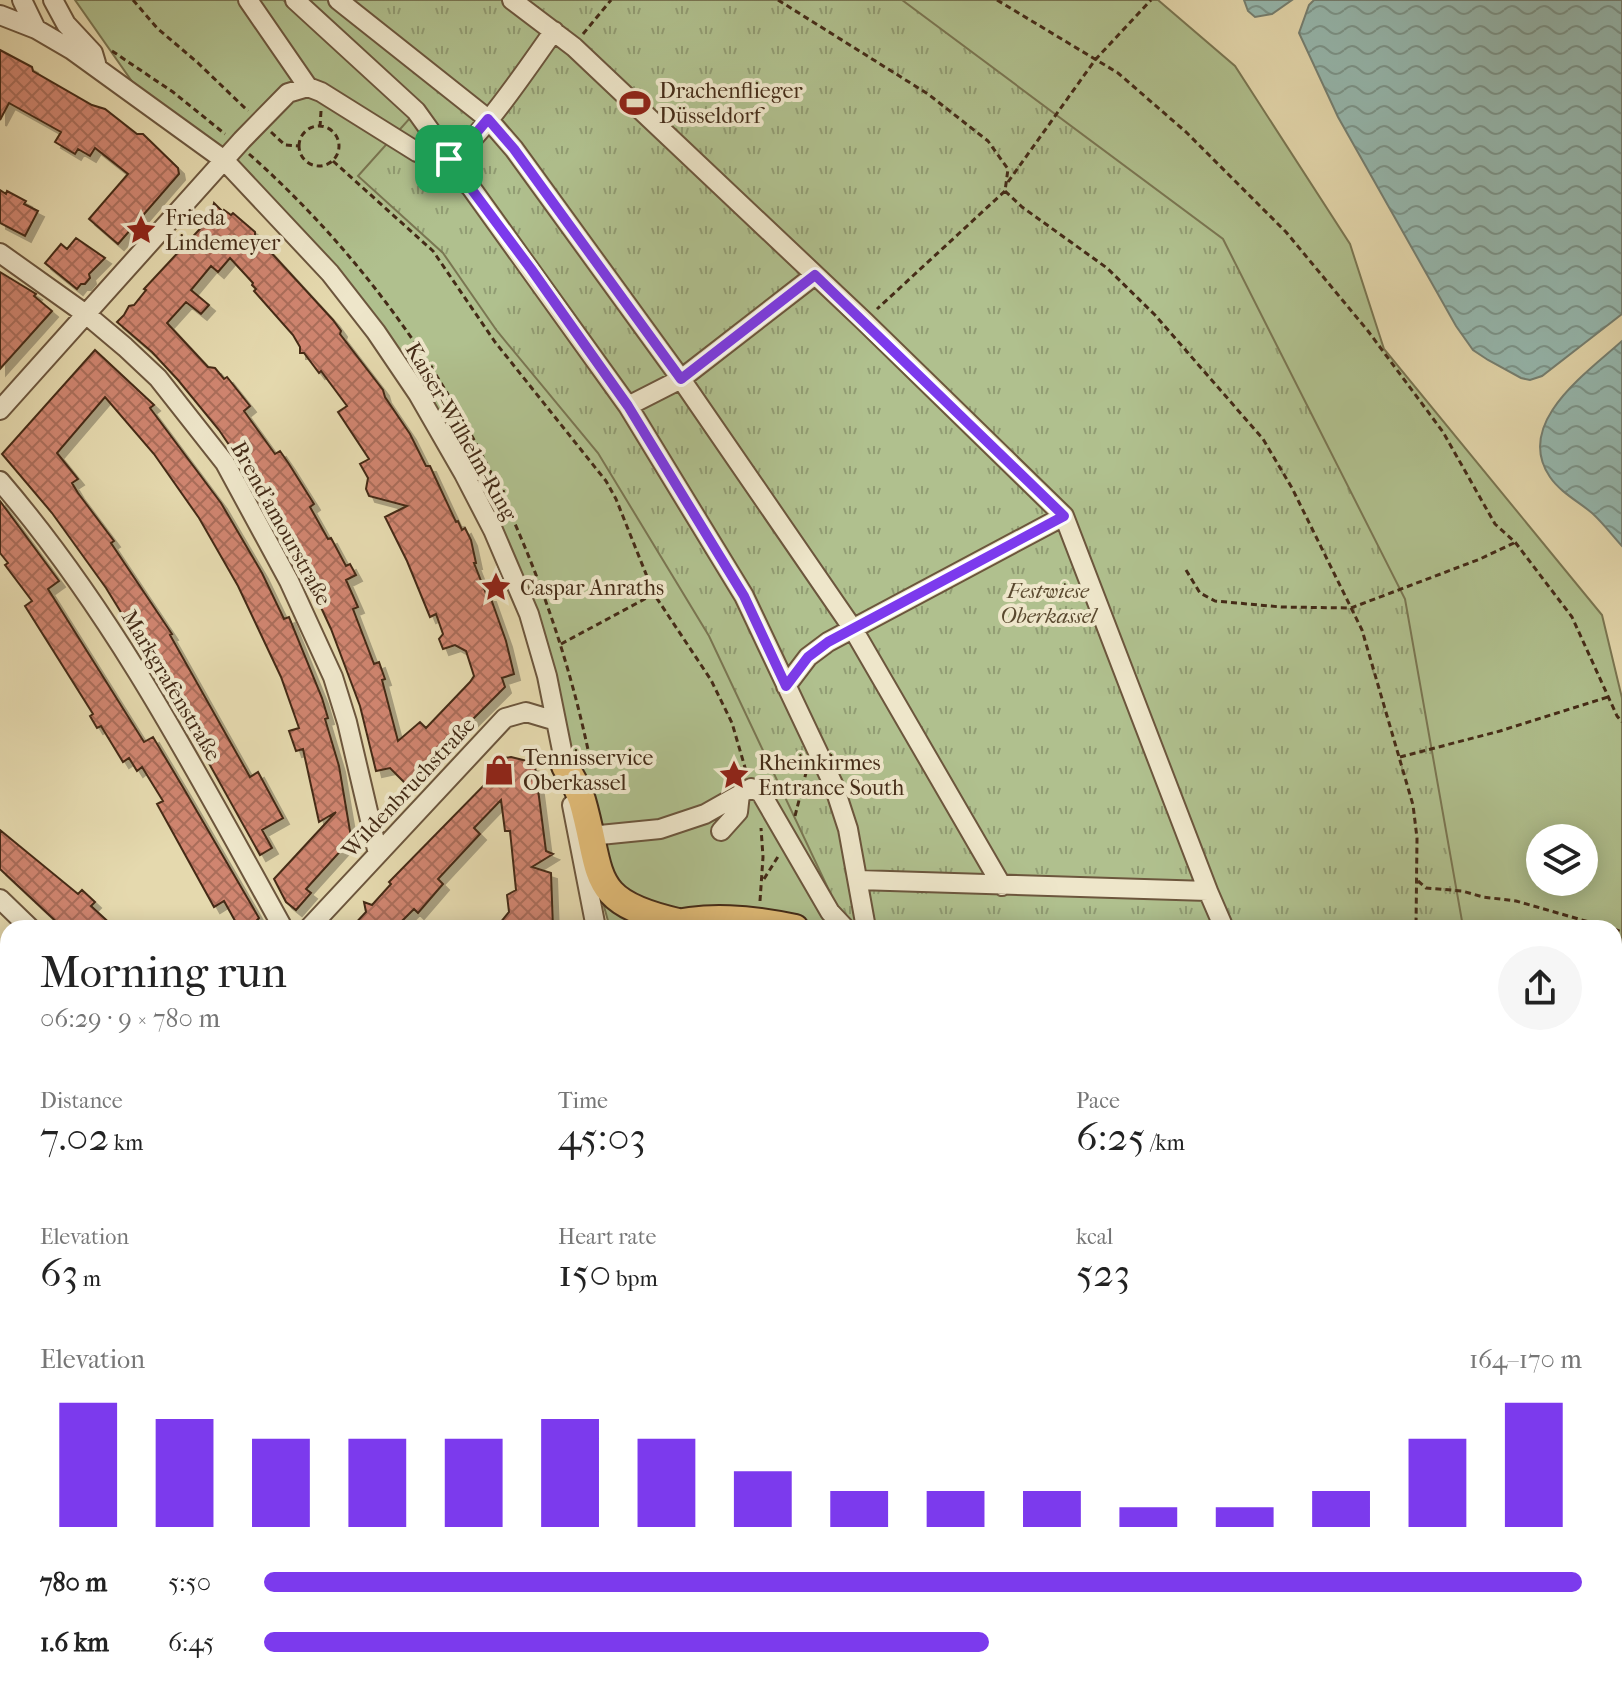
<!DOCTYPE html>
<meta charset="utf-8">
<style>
:root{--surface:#fff;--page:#f6f6f6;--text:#222;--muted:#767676;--accent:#7c3aed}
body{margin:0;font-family:"IM FELL French Canon",serif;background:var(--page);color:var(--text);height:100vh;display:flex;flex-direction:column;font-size:30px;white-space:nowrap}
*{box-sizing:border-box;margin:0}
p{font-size:26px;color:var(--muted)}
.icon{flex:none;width:44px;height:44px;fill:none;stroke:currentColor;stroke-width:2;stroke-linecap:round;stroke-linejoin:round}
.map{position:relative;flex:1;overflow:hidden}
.drawer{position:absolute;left:0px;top:920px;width:1622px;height:768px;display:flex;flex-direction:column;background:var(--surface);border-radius:24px 24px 0 0;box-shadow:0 4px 20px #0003}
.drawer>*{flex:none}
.fabs{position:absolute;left:1526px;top:824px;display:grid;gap:16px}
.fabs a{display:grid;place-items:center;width:72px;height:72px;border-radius:50%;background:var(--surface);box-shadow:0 4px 20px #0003;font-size:40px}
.pin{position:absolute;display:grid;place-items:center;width:68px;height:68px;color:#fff;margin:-34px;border-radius:16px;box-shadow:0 4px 12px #0006}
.round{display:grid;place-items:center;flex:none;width:84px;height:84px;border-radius:42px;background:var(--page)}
.head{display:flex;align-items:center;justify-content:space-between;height:136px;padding:0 40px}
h1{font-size:44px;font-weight:600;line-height:60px}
.stats{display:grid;grid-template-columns:repeat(3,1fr);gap:12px;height:136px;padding:8px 40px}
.stats div{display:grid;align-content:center}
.stats b{font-size:40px;font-weight:600}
.stats small{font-size:22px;font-weight:400}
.stats p{font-size:22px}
.chart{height:224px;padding:16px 40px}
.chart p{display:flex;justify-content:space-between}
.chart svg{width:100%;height:144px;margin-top:8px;stroke:var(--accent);stroke-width:6}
ul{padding:0 40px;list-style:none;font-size:26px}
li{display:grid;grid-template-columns:128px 96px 1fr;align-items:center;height:60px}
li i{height:20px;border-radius:10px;background:var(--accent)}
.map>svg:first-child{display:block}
.green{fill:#b0c08e;stroke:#7a7652;stroke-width:2;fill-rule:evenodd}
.park{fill:url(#park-tufts);stroke:#7a7652;stroke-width:2}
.water{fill:url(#water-waves);stroke:#758073;stroke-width:2}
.building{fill:url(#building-cross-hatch);stroke:#442b17;stroke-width:2;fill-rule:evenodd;filter:url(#shadow)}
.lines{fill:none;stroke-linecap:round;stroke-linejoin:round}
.minor-casing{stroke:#6c563d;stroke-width:22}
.highway-casing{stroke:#442b17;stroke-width:30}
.path{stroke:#442b17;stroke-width:3;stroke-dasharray:6 4;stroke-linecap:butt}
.minor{stroke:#eee6ca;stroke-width:18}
.highway{stroke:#e2bc77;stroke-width:26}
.route-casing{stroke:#fff;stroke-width:16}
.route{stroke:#7c3aed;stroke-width:10}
.labels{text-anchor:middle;stroke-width:8;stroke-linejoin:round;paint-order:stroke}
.poi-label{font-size:22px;fill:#442b17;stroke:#eee6ca;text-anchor:start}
.street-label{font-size:22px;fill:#442b17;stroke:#eee6ca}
.park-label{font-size:22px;font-style:italic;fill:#5a492f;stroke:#eee6ca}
</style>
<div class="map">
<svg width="1622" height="1688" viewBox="0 0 1622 1688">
<defs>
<pattern id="park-tufts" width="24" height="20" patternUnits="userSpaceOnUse" patternTransform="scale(2)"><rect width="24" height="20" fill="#b0c08e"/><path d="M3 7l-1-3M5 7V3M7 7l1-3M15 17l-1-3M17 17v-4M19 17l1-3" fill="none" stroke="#919c73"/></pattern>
<pattern id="water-waves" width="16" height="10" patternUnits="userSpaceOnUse" patternTransform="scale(2)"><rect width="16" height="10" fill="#96b9b0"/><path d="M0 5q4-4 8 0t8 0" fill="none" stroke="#7c978e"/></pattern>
<pattern id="building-cross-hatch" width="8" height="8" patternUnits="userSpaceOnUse" patternTransform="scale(2)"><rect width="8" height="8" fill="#d0856f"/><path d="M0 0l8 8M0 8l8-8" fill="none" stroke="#aa6d5a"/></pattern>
<filter id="shadow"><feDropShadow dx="6" dy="6" stdDeviation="0" flood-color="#0004"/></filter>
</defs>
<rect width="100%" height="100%" fill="#e5d9ae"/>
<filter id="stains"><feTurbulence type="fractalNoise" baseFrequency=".0025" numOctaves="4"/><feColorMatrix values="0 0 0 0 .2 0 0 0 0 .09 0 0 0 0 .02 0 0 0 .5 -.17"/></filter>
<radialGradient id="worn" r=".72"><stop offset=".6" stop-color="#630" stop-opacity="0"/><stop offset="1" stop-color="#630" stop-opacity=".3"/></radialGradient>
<path class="green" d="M 75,0 L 1158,0 L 1235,66 L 1350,244 L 1384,349 L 1602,615 L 1622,698 L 1622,1688 L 341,1688 L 347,1680 L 1614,1680 L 1614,928 L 610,928 L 500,532 L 331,272 L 145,100 ZM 1540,838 L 1584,838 L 1584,882 L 1540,882 Z"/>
<path class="park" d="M 283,0 L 902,0 L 1223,239 L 1405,599 L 1462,921 L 1457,928 L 868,928 L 842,918 L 709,636 L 598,453 L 497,331 L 443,253 L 358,176 L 420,107 Z"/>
<path class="water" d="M 1244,0 L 1292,0 L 1272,14 L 1255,17 L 1248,11 Z
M 1314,0 L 1622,0 L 1622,314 L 1542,376 L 1530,380 L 1521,378 L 1488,360 L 1473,350 L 1456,326 L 1338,117 L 1299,33 L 1309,5 Z
M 1622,341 L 1622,546 C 1612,535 1603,523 1592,513 C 1579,502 1560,492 1550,477 C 1513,423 1588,372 1622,341 Z"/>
<path class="building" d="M 0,50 L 32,67 L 33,71 L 92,105 L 105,109 L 137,134 L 143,134 L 178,168 L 179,174 L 118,244 L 89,219 L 128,174 L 95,148 L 90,156 L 78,149 L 75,154 L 55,142 L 61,132 L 9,103 L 0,120 Z
M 0,190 L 6,194 L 7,191 L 26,201 L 24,204 L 38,211 L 25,236 L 0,223 Z
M 214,203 L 223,212 L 224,210 L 231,215 L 233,213 L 255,232 L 255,235 L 333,320 L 341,331 L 340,334 L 383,390 L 385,397 L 410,434 L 426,466 L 430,466 L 435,477 L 456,522 L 458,521 L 462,530 L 465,528 L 471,540 L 476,563 L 474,563 L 487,596 L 490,596 L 506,641 L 514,674 L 502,678 L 505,687 L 459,733 L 457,731 L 437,755 L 435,754 L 406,784 L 390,768 L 376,771 L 360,706 L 331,629 L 293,547 L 265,498 L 219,430 L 178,380 L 152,352 L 117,322 L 124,315 L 129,306 L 134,305 L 146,290 L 144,289 L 211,217 ZM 230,258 L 253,283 L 252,285 L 256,289 L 254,291 L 293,335 L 300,347 L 300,353 L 304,353 L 319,373 L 321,371 L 347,406 L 338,412 L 369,459 L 360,464 L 368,478 L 366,489 L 369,496 L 407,506 L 385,517 L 407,561 L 430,617 L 436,614 L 443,634 L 439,639 L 443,649 L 455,645 L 466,651 L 474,676 L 470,682 L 426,728 L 420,722 L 398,741 L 382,680 L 385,679 L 379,662 L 374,664 L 353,609 L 358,607 L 346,580 L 356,575 L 350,564 L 346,566 L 331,538 L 328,539 L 310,507 L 314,504 L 289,464 L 280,451 L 275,454 L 244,411 L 250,406 L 227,377 L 224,379 L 215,368 L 208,367 L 167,323 L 186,302 L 201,314 L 209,305 L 191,290 L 211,266 L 218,272 Z
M 76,238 L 105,258 L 89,274 L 90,278 L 85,284 L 81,284 L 77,289 L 45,263 L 61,244 L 67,249 Z
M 0,272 L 36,294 L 34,296 L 52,311 L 0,369 Z
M 95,350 L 154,405 L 150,408 L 221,503 L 262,573 L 284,619 L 289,617 L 322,698 L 328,718 L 325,719 L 339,766 L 352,843 L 347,849 L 344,847 L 306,889 L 311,893 L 296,910 L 286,902 L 274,879 L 336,812 L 319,822 L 303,749 L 296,751 L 289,731 L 299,728 L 281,677 L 238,586 L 199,518 L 154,454 L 105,397 L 57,453 L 78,479 L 72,483 L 78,493 L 114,541 L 111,543 L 172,634 L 170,635 L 250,777 L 258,772 L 283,818 L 262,830 L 272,848 L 260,855 L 162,679 L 106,588 L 52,513 L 2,454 Z
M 0,501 L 59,581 L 48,589 L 144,742 L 153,737 L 184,789 L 259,918 L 250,928 L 239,928 L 224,901 L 214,907 L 157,804 L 163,801 L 142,767 L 137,771 L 129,758 L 123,762 L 101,726 L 97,728 L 90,716 L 93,714 L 25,606 L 32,601 L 5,565 L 8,563 L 0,553 Z
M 511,757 L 527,761 L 526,764 L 535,766 L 546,851 L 553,854 L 532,867 L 551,873 L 553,928 L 496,928 L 509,912 L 507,895 L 516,890 L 510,831 L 505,831 L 501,800 L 474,828 L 480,834 L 438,879 L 443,884 L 418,913 L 414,909 L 395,928 L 351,928 L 366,912 L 364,902 L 372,905 L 391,884 L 389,882 L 496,773 L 493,770 L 504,758 Z
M 0,830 L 78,894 L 82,890 L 95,902 L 91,906 L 115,928 L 63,928 L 0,869 Z"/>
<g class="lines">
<g class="minor-casing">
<path id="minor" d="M 22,0 L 36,29
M 53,0 L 66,24 L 93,53 L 96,63
M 248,0 L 308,87
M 295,0 L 416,111 L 628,406 L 744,596 L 834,786 L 848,829 L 866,928
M 338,0 L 488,119 L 514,149 L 681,379 L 853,629 L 1002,886
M 512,0 L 574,47 L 864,321 L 1064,516 L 1208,891 L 858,880
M 0,15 L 36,29 L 72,50 L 224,160 L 330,273 L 376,332 L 418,394 L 464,474 L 493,530 L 529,614 L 547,676 L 567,775
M 0,253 L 87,315 L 125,347 L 158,378 L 225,463 L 289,581 L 333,677 L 347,722 L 378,854
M 628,406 L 681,379 L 815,275
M 0,410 L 242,140 L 288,93 L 308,87 L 321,92 L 417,152 C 427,156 437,161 447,159 C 472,153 536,55 554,31
M 0,481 C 116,616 197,773 283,928
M 786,686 L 808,657 L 828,642 L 1064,516
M 572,805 L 596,928
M 721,831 L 738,812 L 740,794
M 580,837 L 660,829 L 705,814 L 751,788 L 761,793 L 830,912 L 845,928
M 1208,891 L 1224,928
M 0,899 L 30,928
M 309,928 L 505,718 L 526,712 L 556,721
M 0,1251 L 8,1243
M 0,1657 L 8,1649
M 335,1688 L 342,1680"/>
</g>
<g class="highway-casing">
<path id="highway" d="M 565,766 C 571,777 578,788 582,800 C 604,876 586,901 678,922
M 664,926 C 707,914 752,919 795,928
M 1614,1019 L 1622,1018
M 1614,1047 L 1622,1045
M 421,1688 L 427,1680
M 446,1688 L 452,1680"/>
</g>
<path class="path" d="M 133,0 L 157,28 L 198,63 L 248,111
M 778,0 L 928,94 L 988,141 L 1008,169 L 1005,191 L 877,309
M 997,0 L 1118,73 L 1186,132 L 1286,232 L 1368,331 L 1443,432 L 1495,524 L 1515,542 L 1572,617 L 1617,716 L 1622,722
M 583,34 L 611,0
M 112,51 L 173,92 L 225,134
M299 146a20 20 0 1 1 40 0a20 20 0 1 1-40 0Z
M 320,127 L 321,111
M 271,132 L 285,145 L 299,146
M 249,154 C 428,312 546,536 592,769
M 333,161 L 433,251 L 495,342 L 606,481 L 616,499 L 654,594 L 711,680 L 732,723 L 746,771
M 1008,182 L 1095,60 L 1151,0
M 1005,191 L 1022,207 L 1107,268 L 1155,315 L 1263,439 L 1292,488 L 1362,630 L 1413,805 L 1417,838 L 1416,928
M 1186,570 L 1200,593 L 1215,601 L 1281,607 L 1351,608 L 1480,559 L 1514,543
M 561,644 L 654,594
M 1400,757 L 1500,731 L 1608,697
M 795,816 L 807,769
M 764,879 L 779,855
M 1418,881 L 1426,888 L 1462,891 L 1483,897 L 1516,901 L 1610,928
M 760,901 L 763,857 L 761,828
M 1614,929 L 1622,932
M 1614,1183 L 1622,1182
M 1614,1659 L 1622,1644
M 756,1680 L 764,1688
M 1216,1680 L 1226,1688
M 535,1688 L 541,1680
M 607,1688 L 613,1680
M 619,1688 L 625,1680
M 1053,1688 L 1062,1680
M 1600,1688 L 1604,1680"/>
<use href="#minor" class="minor"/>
<use href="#highway" class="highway"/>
</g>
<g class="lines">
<g class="route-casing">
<path id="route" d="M 488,119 L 514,149 L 681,379 L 815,275 L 1064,516 L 828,642 L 808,657 L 786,686 L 744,596 L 628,406 L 531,269 L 449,159 L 467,144 Z"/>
</g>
<use href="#route" class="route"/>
</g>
<defs>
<g id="stadium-bare" transform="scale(2.4)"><path d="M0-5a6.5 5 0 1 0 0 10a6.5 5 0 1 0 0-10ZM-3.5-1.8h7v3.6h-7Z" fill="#8f2418" stroke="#eee6ca" stroke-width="2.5" paint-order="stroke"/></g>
<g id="sight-bare" transform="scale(2.4)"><path d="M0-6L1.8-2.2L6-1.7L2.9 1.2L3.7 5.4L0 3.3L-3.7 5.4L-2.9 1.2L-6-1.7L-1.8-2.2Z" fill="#8f2418" stroke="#eee6ca" stroke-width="2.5" paint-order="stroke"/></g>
<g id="shop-bare" transform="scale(2.4)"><path d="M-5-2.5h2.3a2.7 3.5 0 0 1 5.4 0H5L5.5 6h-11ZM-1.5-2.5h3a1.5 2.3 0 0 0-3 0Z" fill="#8f2418" stroke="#eee6ca" stroke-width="2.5" paint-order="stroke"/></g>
</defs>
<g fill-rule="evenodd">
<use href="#stadium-bare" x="635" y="103"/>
<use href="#sight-bare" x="141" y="230"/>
<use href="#sight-bare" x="496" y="587"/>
<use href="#shop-bare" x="499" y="770"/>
<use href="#sight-bare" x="734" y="775"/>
</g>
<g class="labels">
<g class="poi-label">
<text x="659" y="98">Drachenflieger<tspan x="659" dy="25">Düsseldorf</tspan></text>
<text x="165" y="225">Frieda<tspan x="165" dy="25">Lindemeyer</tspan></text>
<text x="520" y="595">Caspar Anraths</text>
<text x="523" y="765">Tennisservice<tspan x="523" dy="25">Oberkassel</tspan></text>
<text x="758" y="770">Rheinkirmes<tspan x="758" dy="25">Entrance South</tspan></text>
</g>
<g class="street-label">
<text transform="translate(462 431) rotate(60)" y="8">Kaiser-Wilhelm-Ring</text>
<text transform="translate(282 523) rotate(61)" y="8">Brend'amourstraße</text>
<text transform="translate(172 685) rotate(59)" y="8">Markgrafenstraße</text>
<text transform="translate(408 787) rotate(-47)" y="8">Wildenbruchstraße</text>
</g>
<g class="park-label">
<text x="1048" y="598">Festwiese<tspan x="1048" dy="25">Oberkassel</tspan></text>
</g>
</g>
<rect width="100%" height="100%" filter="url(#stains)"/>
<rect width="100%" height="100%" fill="url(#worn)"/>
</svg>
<div class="fabs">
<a><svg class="icon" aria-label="layers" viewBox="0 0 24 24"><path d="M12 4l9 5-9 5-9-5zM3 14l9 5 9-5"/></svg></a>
</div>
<div class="pin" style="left:449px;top:159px;background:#1e9e55"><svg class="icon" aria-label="arrive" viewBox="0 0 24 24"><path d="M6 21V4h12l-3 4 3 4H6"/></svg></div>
<section class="drawer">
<div class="head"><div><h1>Morning run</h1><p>06:29 · 9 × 780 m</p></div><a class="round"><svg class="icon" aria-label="share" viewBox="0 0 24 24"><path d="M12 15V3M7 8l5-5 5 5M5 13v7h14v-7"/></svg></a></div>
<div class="stats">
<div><p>Distance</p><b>7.02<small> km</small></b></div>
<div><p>Time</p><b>45:03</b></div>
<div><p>Pace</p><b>6:25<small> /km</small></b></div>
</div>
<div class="stats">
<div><p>Elevation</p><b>63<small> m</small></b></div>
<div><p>Heart rate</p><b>150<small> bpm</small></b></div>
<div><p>kcal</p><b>523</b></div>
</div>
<div class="chart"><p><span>Elevation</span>164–170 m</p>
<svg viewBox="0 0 160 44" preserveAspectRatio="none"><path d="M5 44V6M15 44V11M25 44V17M35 44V17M45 44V17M55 44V11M65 44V17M75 44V27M85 44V33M95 44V33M105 44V33M115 44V38M125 44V38M135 44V33M145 44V17M155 44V6"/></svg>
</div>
<ul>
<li><b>780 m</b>5:50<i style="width:100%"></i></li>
<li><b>1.6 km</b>6:45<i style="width:55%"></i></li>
</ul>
</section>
</div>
